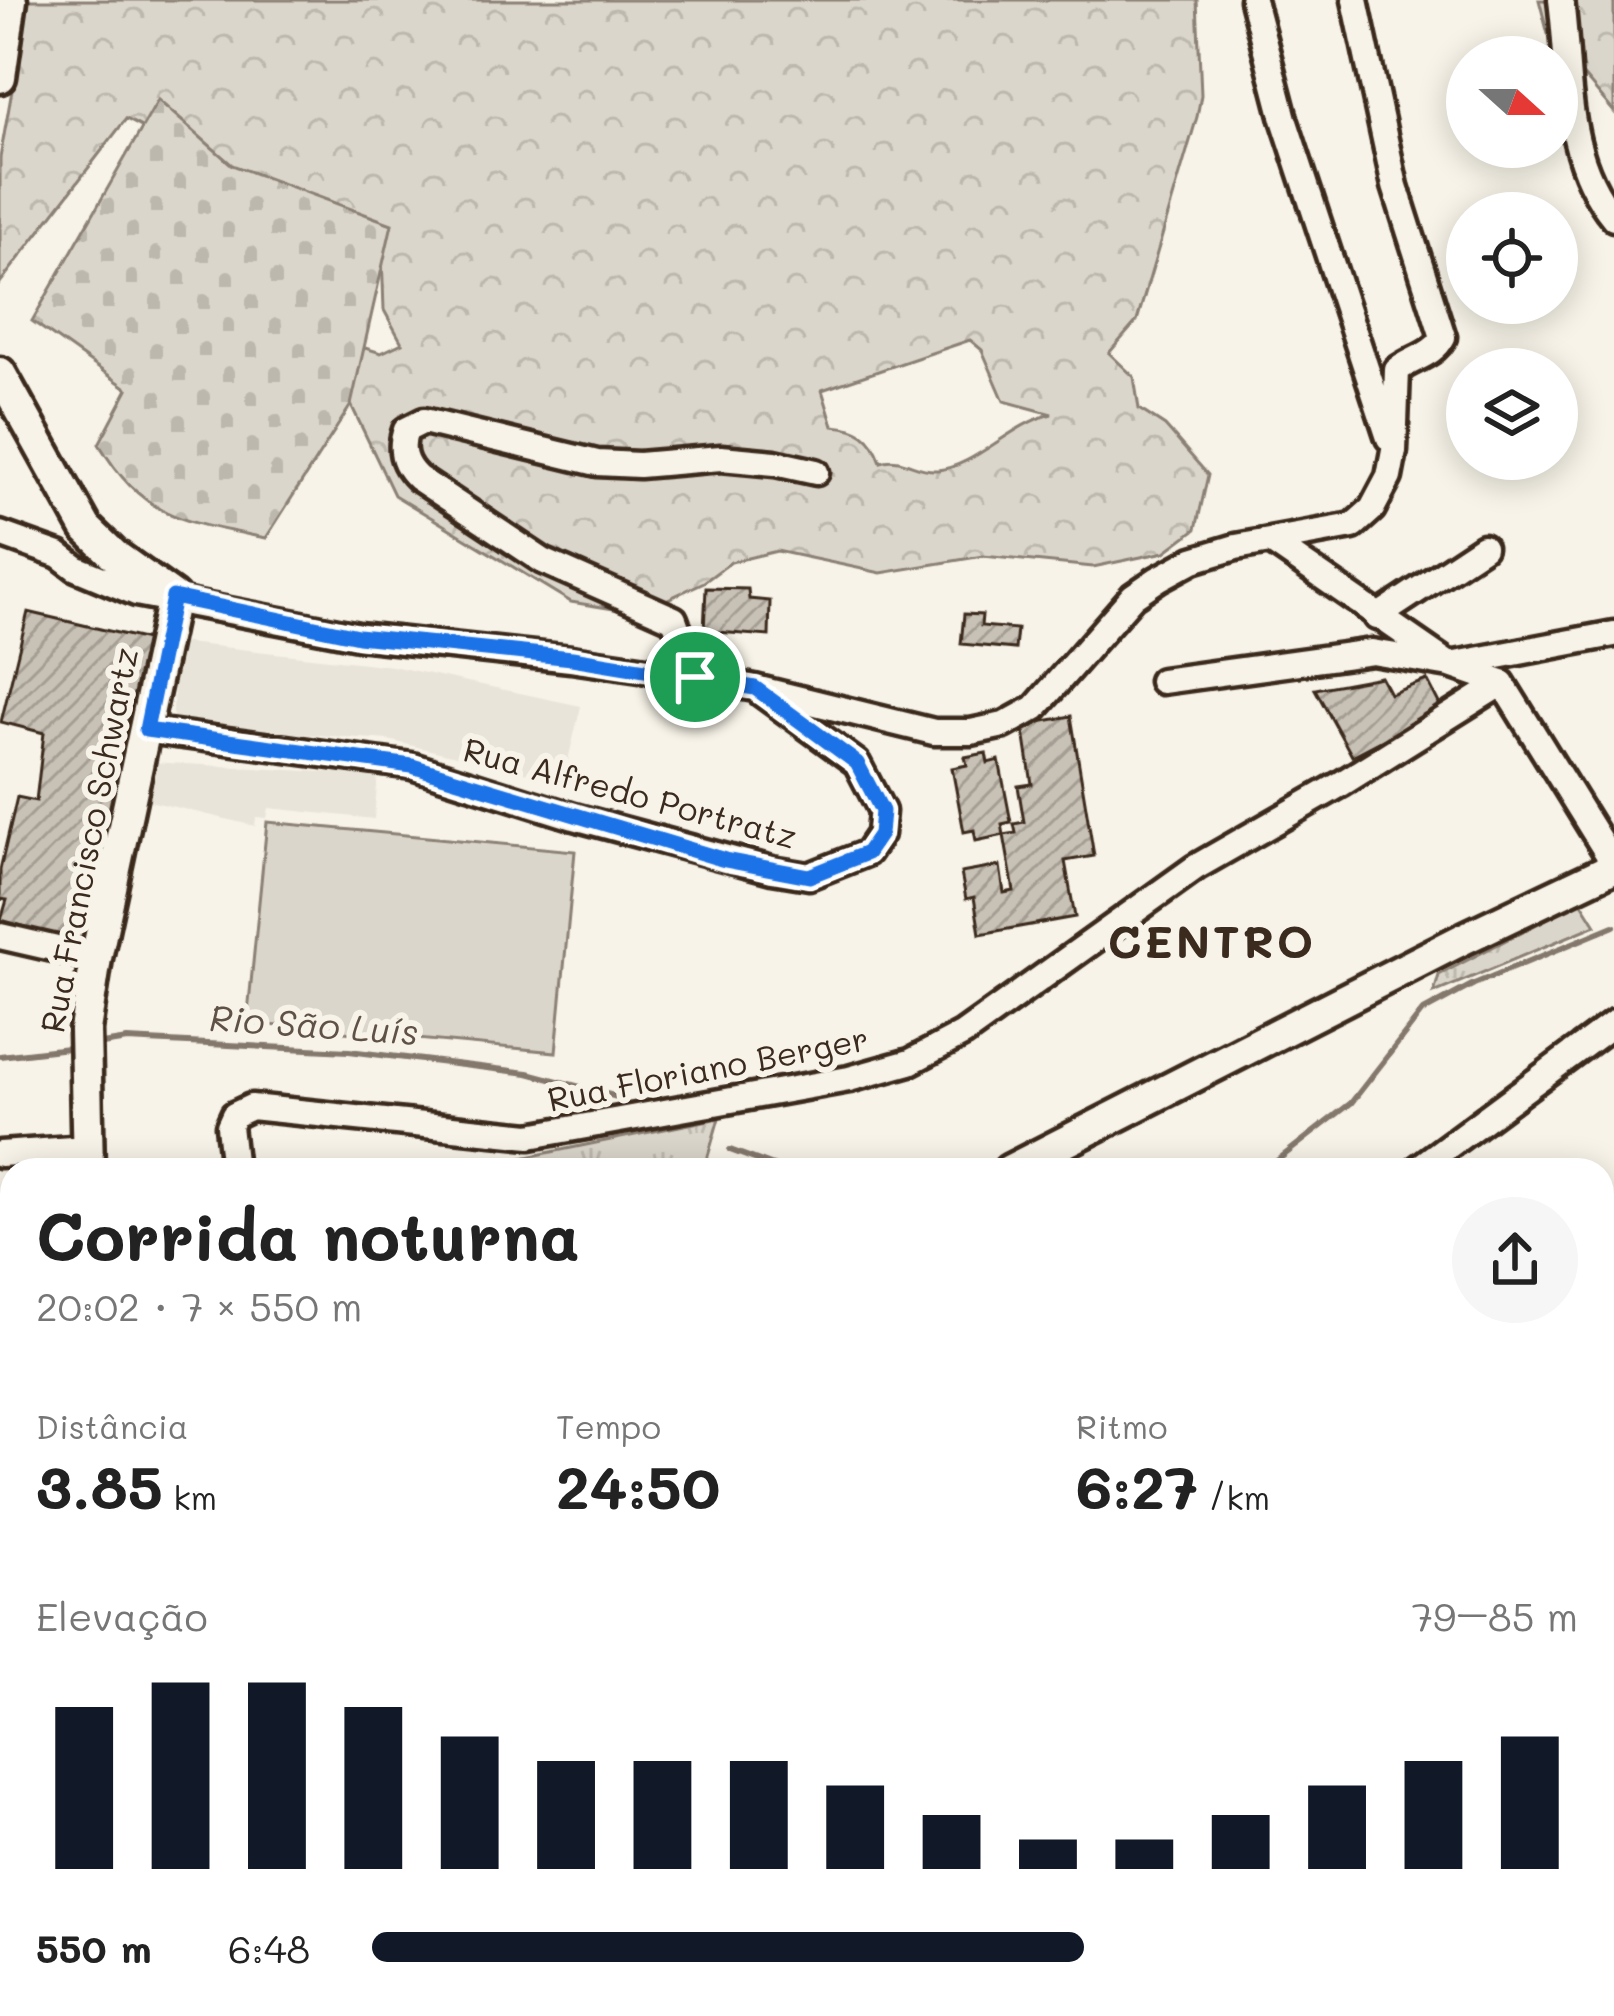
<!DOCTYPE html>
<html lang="pt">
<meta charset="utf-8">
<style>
:root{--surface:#fff;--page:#f6f6f6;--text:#222;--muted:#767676;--accent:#111827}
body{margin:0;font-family:Mali,sans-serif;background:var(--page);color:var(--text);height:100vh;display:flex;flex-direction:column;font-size:45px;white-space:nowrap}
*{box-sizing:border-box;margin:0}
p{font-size:39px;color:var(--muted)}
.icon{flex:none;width:66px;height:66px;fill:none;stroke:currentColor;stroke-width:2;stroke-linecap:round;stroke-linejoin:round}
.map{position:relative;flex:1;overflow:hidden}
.side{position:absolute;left:0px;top:1158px;width:1614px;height:858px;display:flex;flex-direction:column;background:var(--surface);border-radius:36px 36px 0 0;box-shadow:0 6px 30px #0003}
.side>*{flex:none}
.needle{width:78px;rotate:111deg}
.fabs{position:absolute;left:1446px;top:36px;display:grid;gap:24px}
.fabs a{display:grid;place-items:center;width:132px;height:132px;border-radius:50%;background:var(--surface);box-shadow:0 6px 30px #0003;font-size:60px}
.pin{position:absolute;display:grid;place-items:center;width:102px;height:102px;color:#fff;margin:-51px;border:6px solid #fff;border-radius:50%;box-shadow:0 3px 12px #0007}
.round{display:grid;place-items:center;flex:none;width:126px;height:126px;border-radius:63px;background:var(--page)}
.summary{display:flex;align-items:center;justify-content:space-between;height:204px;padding:0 36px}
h1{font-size:66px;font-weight:700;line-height:90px}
.metrics{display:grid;grid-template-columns:repeat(3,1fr);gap:18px;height:204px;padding:12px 36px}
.metrics div{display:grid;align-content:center}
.metrics b{font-size:60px;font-weight:700}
.metrics small{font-size:33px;font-weight:400}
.metrics p{font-size:33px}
.chart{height:336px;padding:24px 36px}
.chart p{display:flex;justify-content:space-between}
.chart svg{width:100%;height:216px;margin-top:12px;stroke:var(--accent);stroke-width:6}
ul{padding:0 36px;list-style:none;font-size:39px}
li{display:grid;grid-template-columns:192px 144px 1fr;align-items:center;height:90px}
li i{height:30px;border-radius:15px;background:var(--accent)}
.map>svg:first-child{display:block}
.built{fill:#e9e4d9}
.grass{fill:url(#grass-dots);stroke:#8b8074;stroke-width:3}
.forest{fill:url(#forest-crowns);stroke:#8b8074;stroke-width:3;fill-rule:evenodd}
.cemetery{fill:url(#cemetery-stones);stroke:#8b8074;stroke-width:3}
.park{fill:url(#park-tufts);stroke:#8b8074;stroke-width:3}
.garden{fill:#dbd6cb;stroke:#8b8074;stroke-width:3}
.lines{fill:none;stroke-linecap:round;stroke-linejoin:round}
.stream{stroke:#84786c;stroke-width:6}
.building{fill:url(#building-hatch);stroke:#3b2a1e;stroke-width:3}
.minor-casing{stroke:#3b2a1e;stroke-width:33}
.major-casing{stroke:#3b2a1e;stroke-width:39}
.minor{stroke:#f7f3e8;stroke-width:24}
.major{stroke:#f7f3e8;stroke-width:30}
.route-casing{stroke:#fff;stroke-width:24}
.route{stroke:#1a73e8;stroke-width:15}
.labels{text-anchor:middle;stroke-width:12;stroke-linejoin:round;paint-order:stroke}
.street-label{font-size:33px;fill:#3b2a1e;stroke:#f7f3e8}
.water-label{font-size:36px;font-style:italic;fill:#5f5145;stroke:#f7f3e8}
.district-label{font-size:45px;font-weight:bold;letter-spacing:3px;fill:#3b2a1e;stroke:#f7f3e8}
</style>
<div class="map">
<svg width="1614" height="2016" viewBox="0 0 1614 2016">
<defs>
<pattern id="grass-dots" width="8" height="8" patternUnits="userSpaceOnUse" patternTransform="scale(3)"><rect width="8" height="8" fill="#dbd6cb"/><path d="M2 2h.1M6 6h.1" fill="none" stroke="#bdb8ae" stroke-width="1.8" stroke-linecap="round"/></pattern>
<pattern id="forest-crowns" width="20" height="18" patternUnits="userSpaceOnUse" patternTransform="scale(3)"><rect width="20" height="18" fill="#dbd6cb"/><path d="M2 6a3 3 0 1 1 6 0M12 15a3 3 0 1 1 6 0" fill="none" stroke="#bdb8ae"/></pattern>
<pattern id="cemetery-stones" width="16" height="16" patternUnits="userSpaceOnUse" patternTransform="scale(3)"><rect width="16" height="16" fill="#dbd6cb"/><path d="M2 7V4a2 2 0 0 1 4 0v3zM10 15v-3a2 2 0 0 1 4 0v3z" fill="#bdb8ae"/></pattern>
<pattern id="park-tufts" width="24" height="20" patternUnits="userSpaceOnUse" patternTransform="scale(3)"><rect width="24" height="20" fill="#dbd6cb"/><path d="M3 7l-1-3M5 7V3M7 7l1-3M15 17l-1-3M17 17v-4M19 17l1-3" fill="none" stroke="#bdb8ae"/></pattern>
<pattern id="building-hatch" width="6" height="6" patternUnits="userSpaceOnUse" patternTransform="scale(3)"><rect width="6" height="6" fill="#c8c1b6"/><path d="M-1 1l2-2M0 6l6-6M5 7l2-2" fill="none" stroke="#a49d93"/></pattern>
</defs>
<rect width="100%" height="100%" fill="#f7f3e8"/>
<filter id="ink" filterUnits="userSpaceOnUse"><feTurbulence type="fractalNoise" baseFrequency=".00833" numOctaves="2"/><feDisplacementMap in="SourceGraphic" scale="24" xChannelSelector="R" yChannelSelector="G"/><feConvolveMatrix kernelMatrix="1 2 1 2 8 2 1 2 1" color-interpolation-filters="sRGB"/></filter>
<g filter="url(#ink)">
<path class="built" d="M 177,642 L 392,666 L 581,706 L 563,781 L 388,740 L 172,725 Z
M 151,762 L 378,775 L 374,819 L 269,808 L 267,818 L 256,817 L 255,826 L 141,799 Z"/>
<path class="grass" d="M 0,1932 L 12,1934 L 12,2004 L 156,2004 L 160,2016 L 0,2016 Z"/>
<path class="forest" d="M 28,0 L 1197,0 L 1201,95 L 1197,117 L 1137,321 L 1109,353 L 1134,377 L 1139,409 L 1165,426 L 1208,475 L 1196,529 L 1165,552 L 1093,567 L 983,556 L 881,573 L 777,551 L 731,562 L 704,582 L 638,613 L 571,602 L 394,495 L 345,392 L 351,362 L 365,348 L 381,353 L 402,343 L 384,310 L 382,253 L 126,119 L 0,283 L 0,158 ZM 970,340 L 982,350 L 1004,401 L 1052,414 C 1012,423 975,467 937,470 C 916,472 902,455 881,462 C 872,436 860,428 833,426 L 822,390 Z
M 1539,0 L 1614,0 L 1614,112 L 1548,34 Z
M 1614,1938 L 1614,2016 L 664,2016 L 680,2004 L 1602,2004 L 1602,1946 Z"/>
<path class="cemetery" d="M 158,100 L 232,165 L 392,224 L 351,405 L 266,538 C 186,522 144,520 99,444 L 128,389 L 32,321 Z"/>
<path class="park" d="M 1581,901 L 1596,925 L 1434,993 L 1439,975 Z
M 719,1118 L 704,1170 L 518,1170 L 517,1159 Z"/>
<path class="garden" d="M 267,822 L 575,851 L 556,1052 L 247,1023 Z"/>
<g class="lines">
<path class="stream" d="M 96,1045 L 127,1040 L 349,1051 L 528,1073 L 621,1098
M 0,1056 L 77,1047
M 730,1150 L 784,1170
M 1265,1170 L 1351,1103 L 1422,1012 L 1474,984 L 1614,926"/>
</g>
<path class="building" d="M 706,588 L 748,589 L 749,599 L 770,601 L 769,636 L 704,631 Z
M 28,612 L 147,640 L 87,944 L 1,920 L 7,900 L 0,899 L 0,870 L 17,797 L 36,801 L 44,733 L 1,722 Z
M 964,614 L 982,615 L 981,626 L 1017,629 L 1015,649 L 961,644 Z
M 1381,677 L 1390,694 L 1427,680 L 1442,709 L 1352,756 L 1315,689 Z
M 1071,716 L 1094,856 L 1065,861 L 1075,917 L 980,934 L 974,897 L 966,899 L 961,873 L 1000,866 L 1004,893 L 1014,891 L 1004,835 L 1016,833 L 1014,824 L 1024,822 L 1018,786 L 1032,784 L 1023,725 Z
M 986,753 L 988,763 L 999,760 L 1011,822 L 1002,824 L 1004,835 L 976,841 L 974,830 L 964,832 L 952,768 L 967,765 L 965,757 Z"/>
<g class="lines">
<g class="minor-casing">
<path id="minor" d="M 1253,0 L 1284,119 L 1389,438
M 1561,0 C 1571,76 1562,156 1614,218
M 0,534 L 59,555 L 76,568 L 136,593 L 358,636 L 571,659 L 695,677 L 755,688 L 934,732 L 971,732 L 1004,725 L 1035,708 L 1133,596 L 1158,579 L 1193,560 L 1236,547 L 1353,526 L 1372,509 L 1389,477 L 1394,451 L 1397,370 C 1413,358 1434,355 1443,337 L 1395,186 L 1355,0
M 1272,542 L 1450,665 L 1502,683 L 1614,864
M 1377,617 L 1483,547
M 695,677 L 674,619 L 543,561 L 418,478 C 403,464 399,449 406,430 L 424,421 L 597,463 L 639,465 L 721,458 L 775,463 L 816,472
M 1162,681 L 1372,652 L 1450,665 L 1614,634
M 146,730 L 412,766 L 574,817 L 772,870 L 809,876 L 867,853 L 880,834 L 882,811 L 857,763 L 761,693
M 0,936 L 96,958
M 0,1154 L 87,1148
M 234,1170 L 229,1126 L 234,1115 L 251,1107 L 530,1136 L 849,1079 L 910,1062 L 963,1034 L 1196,867 L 1341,784 L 1502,683
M 1416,1170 L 1614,1023
M 1602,1543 L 1614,1528"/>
</g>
<g class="major-casing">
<path id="major" d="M 0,77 L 11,0
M 0,373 L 86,528 L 114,555 L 173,597 L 96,958 L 85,1030 L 88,1170
M 1010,1170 L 1465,938 L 1614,867
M 0,1319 L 12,1318
M 1602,1358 L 1614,1344"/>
</g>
<use href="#minor" class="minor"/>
<use href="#major" class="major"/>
</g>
</g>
<g class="lines" filter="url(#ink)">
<g class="route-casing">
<path id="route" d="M 173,597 L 358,636 L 572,658 L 755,688 L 857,763 L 882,811 L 880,834 L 867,853 L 809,876 L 725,860 L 412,766 L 146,730 Z"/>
</g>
<use href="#route" class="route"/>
</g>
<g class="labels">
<g class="street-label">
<text transform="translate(630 793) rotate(15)" y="12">Rua Alfredo Portratz</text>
<text transform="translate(89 840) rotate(-79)" y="12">Rua Francisco Schwartz</text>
<text transform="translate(708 1069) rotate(-11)" y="12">Rua Floriano Berger</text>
</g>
<g class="water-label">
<text transform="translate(314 1025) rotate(4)" y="13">Rio São Luís</text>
</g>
<g class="district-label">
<text x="1212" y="958">CENTRO</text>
</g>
</g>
</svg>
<div class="fabs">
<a><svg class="needle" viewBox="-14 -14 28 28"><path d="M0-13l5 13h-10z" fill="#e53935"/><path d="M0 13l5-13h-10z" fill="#767676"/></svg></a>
<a><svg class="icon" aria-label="locate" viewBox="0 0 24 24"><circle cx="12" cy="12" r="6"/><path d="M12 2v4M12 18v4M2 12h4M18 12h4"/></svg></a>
<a><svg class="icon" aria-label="layers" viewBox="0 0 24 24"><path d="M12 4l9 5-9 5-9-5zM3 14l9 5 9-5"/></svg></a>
</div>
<div class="pin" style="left:695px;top:677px;background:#1e9e55"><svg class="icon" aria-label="arrive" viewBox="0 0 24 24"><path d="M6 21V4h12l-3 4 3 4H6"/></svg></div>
<section class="side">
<div class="summary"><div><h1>Corrida noturna</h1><p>20:02 · 7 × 550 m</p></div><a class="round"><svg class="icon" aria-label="share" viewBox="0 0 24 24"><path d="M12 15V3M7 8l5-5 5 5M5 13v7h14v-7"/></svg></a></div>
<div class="metrics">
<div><p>Distância</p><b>3.85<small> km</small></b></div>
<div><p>Tempo</p><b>24:50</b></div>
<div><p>Ritmo</p><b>6:27<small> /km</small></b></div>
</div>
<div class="chart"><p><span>Elevação</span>79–85 m</p>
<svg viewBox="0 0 160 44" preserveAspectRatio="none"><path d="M5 44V11M15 44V6M25 44V6M35 44V11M45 44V17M55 44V22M65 44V22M75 44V22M85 44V27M95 44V33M105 44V38M115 44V38M125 44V33M135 44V27M145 44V22M155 44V17"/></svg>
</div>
<ul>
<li><b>550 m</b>6:48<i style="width:59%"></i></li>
</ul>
</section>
</div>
